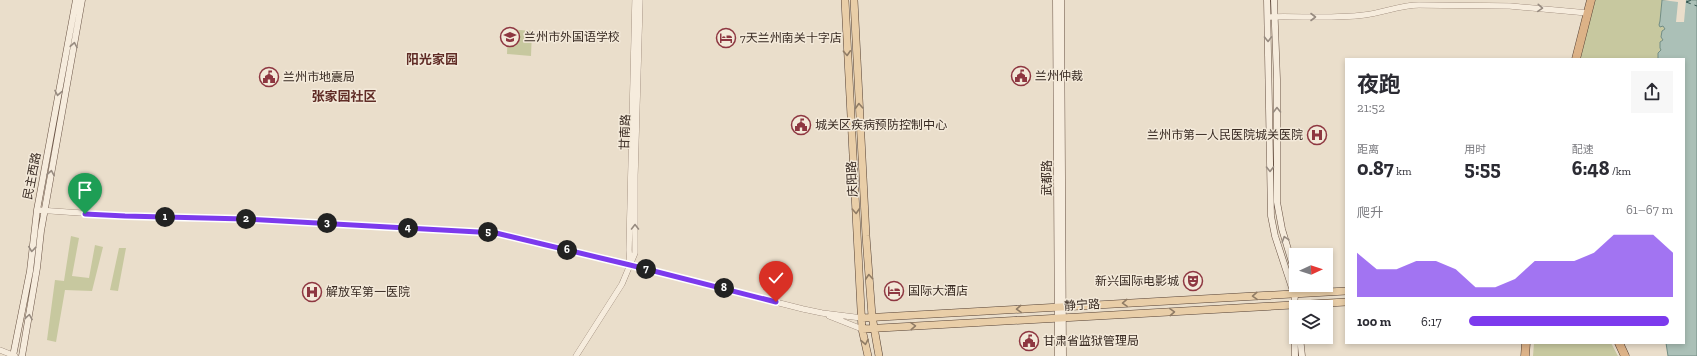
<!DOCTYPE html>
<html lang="zh">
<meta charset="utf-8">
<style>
:root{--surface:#fff;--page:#f7f7f7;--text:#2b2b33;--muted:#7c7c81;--accent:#7c3aed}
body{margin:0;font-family:"Zilla Slab","Noto Sans SC",serif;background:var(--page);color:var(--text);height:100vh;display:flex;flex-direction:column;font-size:15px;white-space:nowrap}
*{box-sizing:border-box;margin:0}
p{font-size:13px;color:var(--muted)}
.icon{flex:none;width:22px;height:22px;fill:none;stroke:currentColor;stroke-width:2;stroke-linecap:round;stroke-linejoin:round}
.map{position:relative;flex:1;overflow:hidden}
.panel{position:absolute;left:1345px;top:58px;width:340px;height:286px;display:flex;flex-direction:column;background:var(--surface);border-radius:0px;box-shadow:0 2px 6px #0003}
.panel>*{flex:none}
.needle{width:26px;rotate:87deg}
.buttons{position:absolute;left:1289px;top:248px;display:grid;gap:8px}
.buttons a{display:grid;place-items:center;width:44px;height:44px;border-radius:0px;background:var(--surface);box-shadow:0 2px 6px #0003;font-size:20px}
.pin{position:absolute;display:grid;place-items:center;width:34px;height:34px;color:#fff;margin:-41px -17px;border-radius:50% 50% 50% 0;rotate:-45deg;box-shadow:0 0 4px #0007}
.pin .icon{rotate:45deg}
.km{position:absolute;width:20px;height:20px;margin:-10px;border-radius:50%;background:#222;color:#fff;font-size:11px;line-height:20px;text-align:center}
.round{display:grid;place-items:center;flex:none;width:42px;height:42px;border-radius:0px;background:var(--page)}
.headline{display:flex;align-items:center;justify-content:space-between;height:68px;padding:0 12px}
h1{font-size:22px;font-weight:700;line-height:30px}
.stats{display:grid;grid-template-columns:repeat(3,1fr);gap:6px;height:68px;padding:4px 12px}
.stats div{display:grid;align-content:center}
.stats b{font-size:20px;font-weight:700}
.stats small{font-size:11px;font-weight:400}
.stats p{font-size:11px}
.chart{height:112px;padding:8px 12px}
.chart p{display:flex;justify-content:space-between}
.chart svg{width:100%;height:72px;margin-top:4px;fill:var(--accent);opacity:.7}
ul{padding:0 12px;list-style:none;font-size:13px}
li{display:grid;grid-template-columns:64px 48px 1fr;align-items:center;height:30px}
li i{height:10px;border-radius:5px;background:var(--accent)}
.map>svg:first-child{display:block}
.green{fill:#c7c89f}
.water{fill:#abc0b7;stroke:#728d84}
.pier{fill:#eadecb}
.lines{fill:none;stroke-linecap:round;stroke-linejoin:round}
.ferry{stroke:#335650;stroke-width:1;stroke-dasharray:5 4;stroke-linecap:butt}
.tertiary-casing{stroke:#857061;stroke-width:6}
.secondary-casing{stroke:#685244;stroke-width:7}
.primary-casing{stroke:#544034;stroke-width:8}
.trunk-casing{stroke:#544034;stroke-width:9}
.tertiary{stroke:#f6ecdd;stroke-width:5.5}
.secondary{stroke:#f6ecdd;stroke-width:6}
.primary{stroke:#e9cea8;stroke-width:7}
.trunk{stroke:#dcb287;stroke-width:8}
.oneway{stroke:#978b80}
.oneway2{stroke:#907c65}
.route-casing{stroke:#fff;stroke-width:8}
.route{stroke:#7c3aed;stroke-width:5}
.labels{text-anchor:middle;stroke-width:3;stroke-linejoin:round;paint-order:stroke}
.poi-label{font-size:12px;fill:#382a22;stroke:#f3e9d9;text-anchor:start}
.street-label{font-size:12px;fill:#382a22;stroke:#f3e9d9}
.neighbourhood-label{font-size:13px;font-weight:bold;fill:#602c26;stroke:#f3e9d9}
</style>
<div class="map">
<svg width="1697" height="356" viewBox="0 0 1697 356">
<rect width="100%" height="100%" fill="#eadecb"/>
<path class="green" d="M 1595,0 L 1662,0 L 1660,27 L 1663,26 L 1665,29 L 1662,31 L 1661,37 L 1663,40 L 1660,42 L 1661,50 L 1658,53 L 1658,59 L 1580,59 Z
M 508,29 L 532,31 L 531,56 L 507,54 Z
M 71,236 L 79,238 L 72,276 L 89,278 L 95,245 L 103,247 L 92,291 L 65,290 L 56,342 L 47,340 L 55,280 L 64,281 Z
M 119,248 L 126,248 L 118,291 L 110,290 Z
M 1534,343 L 1611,343 L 1618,356 L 1533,356 Z"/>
<path class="water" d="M 1662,0 L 1697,0 L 1697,356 L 1668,356 L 1666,343 L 1684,343 L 1684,59 L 1658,59 L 1658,53 L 1661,50 L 1660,48 L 1660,42 L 1663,40 L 1661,37 L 1662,31 L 1665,29 L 1663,26 L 1660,27 L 1659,25 L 1660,21 Z"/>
<path class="pier" d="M 1662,0 L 1686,0 L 1684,22 L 1676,22 L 1678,2 Z"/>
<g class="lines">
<path class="ferry" d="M 1686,2 L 1697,6
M 1686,2 L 1692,0"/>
<g class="tertiary-casing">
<path id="tertiary" d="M 1268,17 C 1300,16 1332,19 1364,15 C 1383,13 1400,5 1419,5 L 1510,6 L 1588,13
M 37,210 L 125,216 L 245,219 L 496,233 L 630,265 L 803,309 L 822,313 L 862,318
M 630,264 L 629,250 L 635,0
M 829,316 L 862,329
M 0,350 L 15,356
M 576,356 L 622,284 L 635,253 L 635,175 L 640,0"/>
</g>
<g class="secondary-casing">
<path id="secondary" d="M 1056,0 L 1058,356
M 1061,0 L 1063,356
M 1267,0 L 1271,216 L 1275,236 L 1294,294
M 1274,0 L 1277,79 L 1277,202 L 1282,229 L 1296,276
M 1300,337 L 1302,356
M 13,356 L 30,271 L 37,210 L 76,0
M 22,356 L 37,268 L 41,231 L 82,0
M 1295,356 L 1294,305 L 1296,285"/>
</g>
<g class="primary-casing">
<path id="primary" d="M 845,0 L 862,329 L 868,356
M 854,0 L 866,236 L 872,316 L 879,356
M 862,318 L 1346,291
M 862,329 L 1346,302"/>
</g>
<g class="trunk-casing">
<path id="trunk" d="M 1576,59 L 1591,0
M 1619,343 L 1625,356
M 1525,356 L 1526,343"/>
</g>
<use href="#tertiary" class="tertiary"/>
<use href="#secondary" class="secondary"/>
<use href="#primary" class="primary"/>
<use href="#trunk" class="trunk"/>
</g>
<defs><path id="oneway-chevron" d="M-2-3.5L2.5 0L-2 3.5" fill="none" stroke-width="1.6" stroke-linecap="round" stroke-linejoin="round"/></defs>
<g class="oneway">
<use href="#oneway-chevron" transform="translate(1540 8) rotate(4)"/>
<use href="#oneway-chevron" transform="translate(1313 17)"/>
<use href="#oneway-chevron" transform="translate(1268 39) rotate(89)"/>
<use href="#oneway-chevron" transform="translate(74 45) rotate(-80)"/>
<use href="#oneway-chevron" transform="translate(58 93) rotate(101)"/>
<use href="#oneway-chevron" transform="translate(1277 110) rotate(-91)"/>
<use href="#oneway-chevron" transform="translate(1270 169) rotate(89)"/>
<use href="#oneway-chevron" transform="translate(51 173) rotate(-80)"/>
<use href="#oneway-chevron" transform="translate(635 227) rotate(-90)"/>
<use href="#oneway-chevron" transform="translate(1285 239) rotate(-107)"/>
<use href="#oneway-chevron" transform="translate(32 249) rotate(96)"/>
<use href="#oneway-chevron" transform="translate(29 317) rotate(-81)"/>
</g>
<g class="oneway2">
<use href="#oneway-chevron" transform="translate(847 53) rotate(87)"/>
<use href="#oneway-chevron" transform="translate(859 106) rotate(-93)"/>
<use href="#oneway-chevron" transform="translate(856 211) rotate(87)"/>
<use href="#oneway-chevron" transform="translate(869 277) rotate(-94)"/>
<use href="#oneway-chevron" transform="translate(1255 296) rotate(177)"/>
<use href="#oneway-chevron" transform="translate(1125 303) rotate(177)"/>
<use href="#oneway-chevron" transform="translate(1019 309) rotate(177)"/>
<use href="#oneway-chevron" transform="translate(1172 312) rotate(-3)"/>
<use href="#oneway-chevron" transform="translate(913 326) rotate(-3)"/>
<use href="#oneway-chevron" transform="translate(865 342) rotate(79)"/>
</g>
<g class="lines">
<g class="route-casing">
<path id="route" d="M 85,214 L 125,216 L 245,219 L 496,233 L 630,265 L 776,302"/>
</g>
<use href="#route" class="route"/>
</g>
<defs>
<g id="school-ring" transform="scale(1)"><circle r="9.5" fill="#f3e9d9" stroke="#8e3741" stroke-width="1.5"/><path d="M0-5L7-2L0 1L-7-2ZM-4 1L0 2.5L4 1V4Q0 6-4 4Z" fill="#8e3741"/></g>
<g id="hotel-ring" transform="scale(1)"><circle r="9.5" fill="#f3e9d9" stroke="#8e3741" stroke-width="1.5"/><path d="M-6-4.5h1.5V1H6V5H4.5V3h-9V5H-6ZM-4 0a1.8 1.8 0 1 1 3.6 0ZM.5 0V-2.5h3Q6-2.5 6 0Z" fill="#8e3741"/></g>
<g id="civic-ring" transform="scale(1)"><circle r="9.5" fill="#f3e9d9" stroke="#8e3741" stroke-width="1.5"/><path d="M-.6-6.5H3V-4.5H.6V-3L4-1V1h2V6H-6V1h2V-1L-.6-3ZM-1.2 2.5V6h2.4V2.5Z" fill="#8e3741"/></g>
<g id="hospital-ring" transform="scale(1)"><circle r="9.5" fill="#f3e9d9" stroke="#8e3741" stroke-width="1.5"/><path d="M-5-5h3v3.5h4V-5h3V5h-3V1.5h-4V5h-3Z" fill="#8e3741"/></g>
<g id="theatre-ring" transform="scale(1)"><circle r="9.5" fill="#f3e9d9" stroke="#8e3741" stroke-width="1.5"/><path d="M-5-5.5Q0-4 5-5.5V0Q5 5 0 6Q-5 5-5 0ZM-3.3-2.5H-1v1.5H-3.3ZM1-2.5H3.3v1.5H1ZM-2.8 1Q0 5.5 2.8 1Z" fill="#8e3741"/></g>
</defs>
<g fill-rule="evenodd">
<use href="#school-ring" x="510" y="37"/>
<use href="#hotel-ring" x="726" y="38"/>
<use href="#civic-ring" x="1021" y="76"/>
<use href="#civic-ring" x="269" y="77"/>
<use href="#civic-ring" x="801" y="125"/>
<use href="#hospital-ring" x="1317" y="135"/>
<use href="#theatre-ring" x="1193" y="281"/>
<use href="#hotel-ring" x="894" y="291"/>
<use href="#hospital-ring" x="312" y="292"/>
<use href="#civic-ring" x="1029" y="341"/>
</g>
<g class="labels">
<g class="poi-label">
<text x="524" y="41">兰州市外国语学校</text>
<text x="740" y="42">7天兰州南关十字店</text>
<text x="1035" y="80">兰州仲裁</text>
<text x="283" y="81">兰州市地震局</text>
<text x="815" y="129">城关区疾病预防控制中心</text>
<text x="1303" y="139" text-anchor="end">兰州市第一人民医院城关医院</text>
<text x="1179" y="285" text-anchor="end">新兴国际电影城</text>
<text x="908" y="295">国际大酒店</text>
<text x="326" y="296">解放军第一医院</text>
<text x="1043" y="345">甘肃省监狱管理局</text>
</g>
<g class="street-label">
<text transform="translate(625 132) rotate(-88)" y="4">甘南路</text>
<text transform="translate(32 176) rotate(-79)" y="4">民主西路</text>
<text transform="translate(1047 178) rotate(-90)" y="4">武都路</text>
<text transform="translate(852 179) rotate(-93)" y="4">庆阳路</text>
<text transform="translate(1082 305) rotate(-3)" y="4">静宁路</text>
</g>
<g class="neighbourhood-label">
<text x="432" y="64">阳光家园</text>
<text x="344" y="101">张家园社区</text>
</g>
</g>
</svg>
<div class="buttons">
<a><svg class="needle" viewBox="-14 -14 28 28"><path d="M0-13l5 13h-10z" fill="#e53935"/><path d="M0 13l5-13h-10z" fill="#7c7c81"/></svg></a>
<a><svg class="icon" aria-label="layers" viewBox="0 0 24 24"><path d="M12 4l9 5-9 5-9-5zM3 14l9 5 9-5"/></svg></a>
</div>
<div class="pin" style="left:85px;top:214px;background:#1e9e55"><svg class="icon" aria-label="arrive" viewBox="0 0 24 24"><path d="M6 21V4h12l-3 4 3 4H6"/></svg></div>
<div class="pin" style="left:776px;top:302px;background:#d93025"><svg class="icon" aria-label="check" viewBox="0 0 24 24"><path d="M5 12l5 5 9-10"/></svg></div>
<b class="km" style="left:165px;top:217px">1</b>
<b class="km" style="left:246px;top:219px">2</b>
<b class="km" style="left:327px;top:223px">3</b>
<b class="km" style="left:408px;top:228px">4</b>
<b class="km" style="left:488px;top:232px">5</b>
<b class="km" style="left:567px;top:250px">6</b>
<b class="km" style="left:646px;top:269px">7</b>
<b class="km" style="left:724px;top:288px">8</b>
<section class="panel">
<div class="headline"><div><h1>夜跑</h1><p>21:52</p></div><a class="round"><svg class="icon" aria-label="share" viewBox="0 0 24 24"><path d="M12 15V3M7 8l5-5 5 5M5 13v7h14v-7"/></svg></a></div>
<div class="stats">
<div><p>距离</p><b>0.87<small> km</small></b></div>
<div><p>用时</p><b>5:55</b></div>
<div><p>配速</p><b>6:48<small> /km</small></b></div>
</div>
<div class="chart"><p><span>爬升</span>61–67 m</p>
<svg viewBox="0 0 160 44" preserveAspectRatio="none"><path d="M0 44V17L10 27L20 27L30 22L40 22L50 27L60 38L70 38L80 33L90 22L100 22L110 22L120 17L130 6L140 6L150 6L160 17V44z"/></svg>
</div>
<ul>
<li><b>100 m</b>6:17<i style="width:98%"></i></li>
</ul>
</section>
</div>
